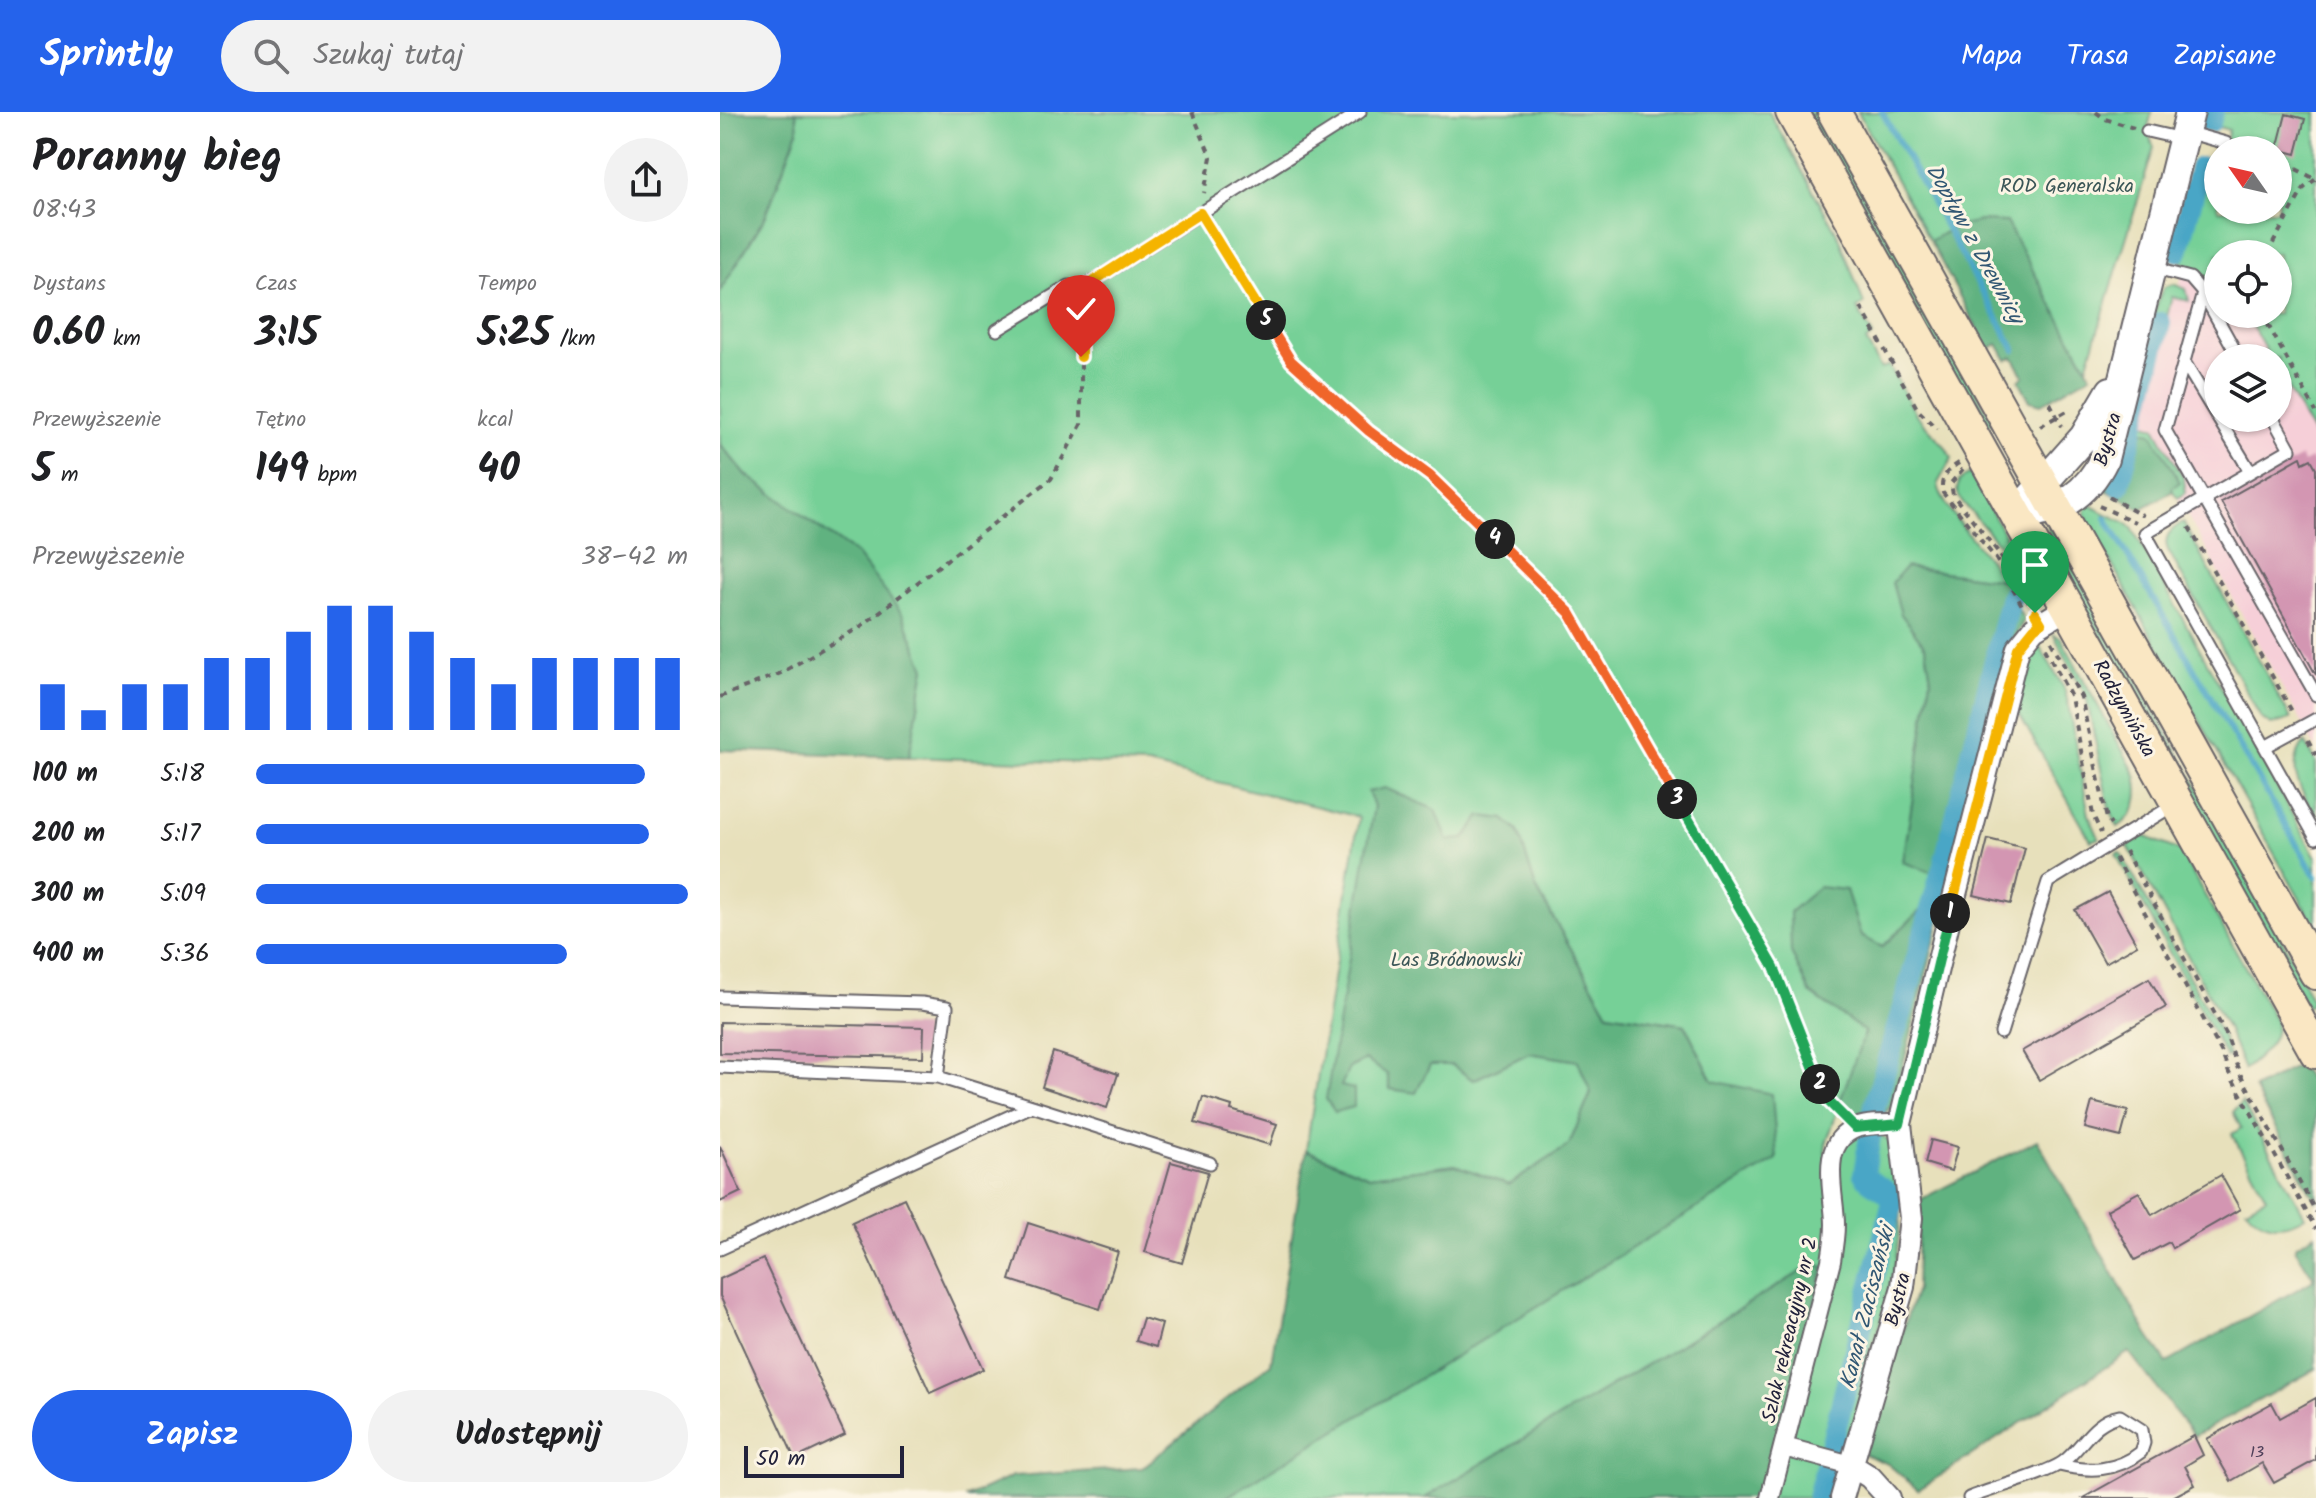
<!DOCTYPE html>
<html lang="pl">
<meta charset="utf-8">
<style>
:root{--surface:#fff;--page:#f2f2f2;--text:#202124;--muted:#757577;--accent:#2563eb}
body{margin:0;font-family:Kalam,sans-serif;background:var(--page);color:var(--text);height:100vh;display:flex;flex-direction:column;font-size:30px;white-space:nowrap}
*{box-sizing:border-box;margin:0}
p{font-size:26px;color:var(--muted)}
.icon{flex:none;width:44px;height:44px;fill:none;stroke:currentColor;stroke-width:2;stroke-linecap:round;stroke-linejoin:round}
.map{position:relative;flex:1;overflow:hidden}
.drawer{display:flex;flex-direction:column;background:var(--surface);width:720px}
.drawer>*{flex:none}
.needle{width:52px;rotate:304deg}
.fabs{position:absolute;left:1484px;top:24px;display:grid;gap:16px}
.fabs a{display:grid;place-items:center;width:88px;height:88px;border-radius:50%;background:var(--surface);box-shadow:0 2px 6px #0004;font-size:40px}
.scale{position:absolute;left:24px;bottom:20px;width:160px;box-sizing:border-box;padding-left:8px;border:4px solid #22223b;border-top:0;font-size:22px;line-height:28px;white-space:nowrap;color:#22223b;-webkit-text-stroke:6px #fcf5e5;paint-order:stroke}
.pin{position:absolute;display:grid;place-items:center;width:68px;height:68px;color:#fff;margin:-82px -34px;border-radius:50% 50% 50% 0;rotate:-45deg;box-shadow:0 0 8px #0007}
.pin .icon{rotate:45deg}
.km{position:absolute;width:40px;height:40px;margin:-20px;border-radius:50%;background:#222;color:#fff;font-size:22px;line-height:40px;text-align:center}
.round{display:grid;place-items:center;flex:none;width:84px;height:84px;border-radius:42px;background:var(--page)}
.overview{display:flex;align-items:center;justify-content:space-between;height:136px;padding:0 32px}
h1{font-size:44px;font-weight:600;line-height:60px}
.metrics{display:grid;grid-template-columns:repeat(3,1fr);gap:12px;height:136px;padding:8px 32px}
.metrics div{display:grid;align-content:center}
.metrics b{font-size:40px;font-weight:600}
.metrics small{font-size:22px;font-weight:400}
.metrics p{font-size:22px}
.chart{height:224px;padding:16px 32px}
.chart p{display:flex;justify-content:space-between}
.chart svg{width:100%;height:144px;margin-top:8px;stroke:var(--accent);stroke-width:6}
.primary-button{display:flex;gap:16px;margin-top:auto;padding:16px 32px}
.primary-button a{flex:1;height:92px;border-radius:48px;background:var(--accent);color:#fff;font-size:32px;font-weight:600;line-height:92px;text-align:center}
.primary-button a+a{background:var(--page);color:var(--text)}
ul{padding:0 32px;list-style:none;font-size:26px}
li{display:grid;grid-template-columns:128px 96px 1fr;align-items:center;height:60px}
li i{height:20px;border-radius:10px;background:var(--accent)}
header{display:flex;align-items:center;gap:48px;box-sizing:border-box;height:112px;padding:0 40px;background:var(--accent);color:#fff}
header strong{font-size:38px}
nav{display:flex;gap:44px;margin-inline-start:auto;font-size:28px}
.search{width:560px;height:72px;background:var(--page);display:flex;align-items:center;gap:20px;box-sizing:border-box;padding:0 28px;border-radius:44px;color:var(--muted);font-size:30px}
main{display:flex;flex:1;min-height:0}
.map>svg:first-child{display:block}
.built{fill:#f6cfd8}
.green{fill:#76d097;stroke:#4c7969;stroke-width:2}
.forest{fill:#60b280;stroke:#416a5e;stroke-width:2}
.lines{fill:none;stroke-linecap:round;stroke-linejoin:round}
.stream{stroke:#48a6c6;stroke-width:6}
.canal{stroke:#48a6c6;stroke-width:22}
.building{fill:#d396b2}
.service-casing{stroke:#676468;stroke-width:15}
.pedestrian-casing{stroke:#676468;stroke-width:22}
.minor-casing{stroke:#676468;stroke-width:26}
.tertiary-casing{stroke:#676468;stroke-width:32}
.secondary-casing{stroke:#676468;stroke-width:36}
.path{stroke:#676468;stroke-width:4;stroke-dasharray:6 6;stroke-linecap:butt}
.service{stroke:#fff;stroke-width:11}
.pedestrian{stroke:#fff;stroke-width:18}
.minor{stroke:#fff;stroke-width:22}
.tertiary{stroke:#fff;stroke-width:28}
.secondary{stroke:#fae7c3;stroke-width:32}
.split-1-casing{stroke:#fff;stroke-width:16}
.split-2-casing{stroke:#fff;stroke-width:16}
.split-3-casing{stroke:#fff;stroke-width:16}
.split-4-casing{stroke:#fff;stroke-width:16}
.split-5-casing{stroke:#fff;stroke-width:16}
.split-6-casing{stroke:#fff;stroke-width:16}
.split-1{stroke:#f5b400;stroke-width:10}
.split-2{stroke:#22a559;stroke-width:10}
.split-3{stroke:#22a559;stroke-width:10}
.split-4{stroke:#f0652b;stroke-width:10}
.split-5{stroke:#f0652b;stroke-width:10}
.split-6{stroke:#f5b400;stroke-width:10}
.labels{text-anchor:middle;stroke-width:6;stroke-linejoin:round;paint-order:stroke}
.number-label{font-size:16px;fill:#4e3f59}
.park-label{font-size:20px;fill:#3b5657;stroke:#fcf5e5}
.street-label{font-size:20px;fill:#22223b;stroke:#fcf5e5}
.water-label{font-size:22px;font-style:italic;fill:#315773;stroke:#fcf5e5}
</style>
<header>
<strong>Sprintly</strong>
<div class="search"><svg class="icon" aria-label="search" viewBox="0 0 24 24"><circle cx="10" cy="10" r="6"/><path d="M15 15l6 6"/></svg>Szukaj tutaj</div>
<nav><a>Mapa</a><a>Trasa</a><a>Zapisane</a></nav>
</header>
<main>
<section class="drawer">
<div class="overview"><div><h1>Poranny bieg</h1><p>08:43</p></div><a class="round"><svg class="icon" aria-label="share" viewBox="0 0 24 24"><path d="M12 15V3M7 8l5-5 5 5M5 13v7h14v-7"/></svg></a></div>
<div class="metrics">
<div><p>Dystans</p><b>0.60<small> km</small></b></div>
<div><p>Czas</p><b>3:15</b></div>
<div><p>Tempo</p><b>5:25<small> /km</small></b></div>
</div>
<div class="metrics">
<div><p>Przewyższenie</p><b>5<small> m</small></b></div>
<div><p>Tętno</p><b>149<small> bpm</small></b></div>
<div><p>kcal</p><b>40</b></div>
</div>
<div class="chart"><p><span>Przewyższenie</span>38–42 m</p>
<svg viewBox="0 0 160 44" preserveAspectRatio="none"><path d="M5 44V30M15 44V38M25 44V30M35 44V30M45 44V22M55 44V22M65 44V14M75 44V6M85 44V6M95 44V14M105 44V22M115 44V30M125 44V22M135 44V22M145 44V22M155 44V22"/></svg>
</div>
<ul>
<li><b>100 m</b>5:18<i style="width:90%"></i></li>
<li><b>200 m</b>5:17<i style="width:91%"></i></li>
<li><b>300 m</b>5:09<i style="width:100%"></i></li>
<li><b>400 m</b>5:36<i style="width:72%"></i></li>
</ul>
<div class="primary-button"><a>Zapisz</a><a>Udostępnij</a></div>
</section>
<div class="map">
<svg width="1596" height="1386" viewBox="0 0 1596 1386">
<rect width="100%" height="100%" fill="#fcf5e5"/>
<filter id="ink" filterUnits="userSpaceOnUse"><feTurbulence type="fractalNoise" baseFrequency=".0125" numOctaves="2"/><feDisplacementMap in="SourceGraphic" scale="16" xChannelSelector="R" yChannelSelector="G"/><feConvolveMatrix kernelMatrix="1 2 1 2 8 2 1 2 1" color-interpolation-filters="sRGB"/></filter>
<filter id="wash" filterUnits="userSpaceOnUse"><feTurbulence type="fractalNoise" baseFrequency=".006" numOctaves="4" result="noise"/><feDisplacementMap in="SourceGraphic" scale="32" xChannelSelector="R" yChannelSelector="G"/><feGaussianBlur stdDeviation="1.8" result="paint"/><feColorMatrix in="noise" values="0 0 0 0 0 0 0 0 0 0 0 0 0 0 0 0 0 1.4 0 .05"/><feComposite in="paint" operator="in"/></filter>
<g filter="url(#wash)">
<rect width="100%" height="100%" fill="#e7e0bb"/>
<path class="built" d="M 1464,151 L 1477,156 L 1492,170 L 1498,180 L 1498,202 L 1525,202 L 1550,246 L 1498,246 L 1498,306 L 1558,306 L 1558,260 L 1596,327 L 1596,637 L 1452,376 L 1460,371 L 1432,321 L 1418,317 L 1452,184 L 1468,188 L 1466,177 L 1460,172 Z"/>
<path class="green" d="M 76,0 L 1049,0 L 1119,125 L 1144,192 L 1137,196 L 1153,224 L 1146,229 L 1161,257 L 1169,253 L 1197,304 L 1224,333 L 1232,346 L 1218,371 C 1220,397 1269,442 1283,468 L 1185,455 L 1181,502 L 1206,536 L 1211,567 L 1183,750 L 1213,760 L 1202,797 L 1162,835 L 1141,824 L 1090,881 L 1145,920 L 1106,1032 L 1105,1041 L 1116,1063 L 1122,1034 L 1143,1022 L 1147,1023 L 1141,1065 C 1147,1077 1163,1076 1169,1089 L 1094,1386 L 1044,1386 L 1094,1152 L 705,1386 L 505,1386 L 1056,1047 L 993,969 L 965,913 L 888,901 L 816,776 L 798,719 L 784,707 L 761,704 L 744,728 L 728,728 L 649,680 L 654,694 L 620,974 L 629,956 L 646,948 L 667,962 L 710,953 L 732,953 L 753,968 L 809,941 L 859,949 L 871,981 L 849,1033 L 789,1073 L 735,1053 L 649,1064 L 586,1038 L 639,705 L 428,653 L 189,645 L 205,556 L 137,443 L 25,362 L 0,332 L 0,179 L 46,104 L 78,18 Z
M 1087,0 L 1099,0 L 1273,310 L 1262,315 Z
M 1138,0 L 1432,0 L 1427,19 L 1434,35 L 1367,255 L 1326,185 L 1234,115 L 1210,129 Z
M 1501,0 L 1596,0 L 1596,327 L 1558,260 L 1558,246 L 1550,246 L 1525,202 L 1558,202 L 1558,142 L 1498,142 L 1498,180 L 1482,160 L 1454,146 L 1454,136 L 1471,69 L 1498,77 L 1498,98 L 1558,98 L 1558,38 L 1504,38 L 1509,18 L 1498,15 Z
M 1453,172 L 1466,177 L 1469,189 L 1452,185 L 1420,310 L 1435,315 L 1464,367 L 1466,381 L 1458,386 L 1401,312 L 1417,252 L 1440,183 L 1444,175 Z
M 1250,361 L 1298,447 L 1293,449 L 1240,387 L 1237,378 L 1239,369 Z
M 1368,389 C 1379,404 1400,403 1412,416 L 1596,745 L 1596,816 L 1368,410 L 1365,402 Z
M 1463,410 L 1571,607 L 1551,613 L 1541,606 L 1448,438 C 1442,424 1452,417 1463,410 Z
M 1331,414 L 1559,821 L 1593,891 L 1587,895 L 1332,437 L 1328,415 Z
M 1334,523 L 1341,526 L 1416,663 C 1421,686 1417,702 1398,715 L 1389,696 L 1366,584 Z
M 1315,526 L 1344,576 L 1347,587 L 1369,703 L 1379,726 L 1371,729 L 1291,588 L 1307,541 Z
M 1585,630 L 1596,650 L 1596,705 C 1582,680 1564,656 1585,630 Z
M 1424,724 L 1460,739 L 1556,910 C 1558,932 1538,945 1524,958 L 1507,916 L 1408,734 Z
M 1400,740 L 1503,926 L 1509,944 L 1506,945 L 1396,742 Z
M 1522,990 L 1585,1104 C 1563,1118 1542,1116 1526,1096 L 1546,1085 L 1512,1022 L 1521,1016 L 1513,1000 Z
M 1155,1020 L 1172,1030 L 1181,1100 L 1176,1147 L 1161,1208 L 1147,1250 L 1138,1300 L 1126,1344 L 1113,1341 L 1176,1089 L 1172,1078 L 1146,1062 Z"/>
<path class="forest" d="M 0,0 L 76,0 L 78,18 L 45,105 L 0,179 Z
M 1260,109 L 1286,110 L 1371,263 L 1321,292 L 1310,289 L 1299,268 L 1304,264 L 1293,245 L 1287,248 L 1278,232 L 1268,237 L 1210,129 L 1234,115 Z
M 1401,312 L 1432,321 L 1460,370 L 1452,376 L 1453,379 L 1421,397 L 1386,378 L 1381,370 Z
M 0,332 L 25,362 L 137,443 L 183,503 L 205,556 L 189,645 L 0,638 Z
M 1185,455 L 1283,468 L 1304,508 L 1289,537 L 1173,993 L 1162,1004 L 1140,1007 L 1120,989 L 1145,920 L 1090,881 L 1071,840 L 1070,800 L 1099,775 L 1126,778 L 1141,824 L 1162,835 L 1202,797 L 1213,761 L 1183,750 L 1211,567 L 1206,536 L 1181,502 L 1172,471 Z
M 665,676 L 716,698 L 728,728 L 744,727 L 761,704 L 784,707 L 798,719 L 816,776 L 888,901 L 965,913 L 993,969 L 1052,982 L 1057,1047 L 505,1386 L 245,1386 L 293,1364 L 422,1356 L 551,1251 L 586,1038 L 649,1064 L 735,1053 L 789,1073 L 849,1033 L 871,981 L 858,949 L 809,941 L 753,968 L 732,953 L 710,953 L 696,981 L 670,977 L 667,962 L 645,948 L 629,956 L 621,974 L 634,977 L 634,995 L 615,1000 L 606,987 L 654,694 L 648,680 Z
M 1575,955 L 1584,959 L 1596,980 L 1596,1090 L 1534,977 Z
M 1317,1028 L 1428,1223 L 1447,1251 L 1592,1169 L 1593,1164 L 1575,1137 L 1577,1133 L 1595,1122 L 1596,1257 L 1474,1324 L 1409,1240 L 1198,1378 L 1168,1352 L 1143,1342 L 1196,1177 L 1199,1088 Z
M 1094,1152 L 1104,1155 L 1044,1386 L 705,1386 Z"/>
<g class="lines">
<path class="stream" d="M 1162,0 L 1295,238
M 1386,406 L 1596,765"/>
<path class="canal" d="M 1490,10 L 1493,0
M 1458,139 L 1480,56
M 1399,373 L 1440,211
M 1098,1386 L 1173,1089 C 1168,1074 1151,1075 1144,1062 L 1155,993 L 1226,745 L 1290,488 L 1306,462"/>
</g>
<g id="blocks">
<path class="building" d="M 1566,2 L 1585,7 L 1576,42 L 1557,37 Z
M 1581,345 L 1583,351 L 1591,347 L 1596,356 L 1596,563 L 1501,390 Z
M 1268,727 L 1305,736 L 1291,792 L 1254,783 Z
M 1388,780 L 1417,833 L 1385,851 L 1355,798 Z
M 1429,866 L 1446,895 L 1319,968 L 1302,939 Z
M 0,910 L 204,915 L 203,945 L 0,941 Z
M 333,940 L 398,962 L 387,996 L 322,975 Z
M 483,985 L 512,994 L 511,998 L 557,1012 L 550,1033 L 475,1011 Z
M 1372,990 L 1408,999 L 1401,1025 L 1365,1016 Z
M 1211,1028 L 1238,1035 L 1231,1059 L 1205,1051 Z
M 0,1034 L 21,1080 L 0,1090 Z
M 451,1050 L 488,1060 L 462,1151 L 425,1140 Z
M 1501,1063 L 1520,1097 L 1452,1136 L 1449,1130 L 1415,1148 L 1387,1098 L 1419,1080 L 1432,1103 Z
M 184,1086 L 263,1257 L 210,1281 L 132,1110 Z
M 308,1111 L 398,1140 L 380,1197 L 290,1168 Z
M 43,1147 L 125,1323 L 75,1347 L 0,1184 L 0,1167 Z
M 423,1206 L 442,1212 L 436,1235 L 416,1229 Z
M 1596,1286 L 1596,1348 L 1554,1371 L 1542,1351 L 1511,1369 L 1487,1327 L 1552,1291 L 1560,1306 Z
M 1474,1324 L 1483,1343 L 1465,1354 L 1475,1373 L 1451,1386 L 1363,1386 Z"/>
</g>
</g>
<g filter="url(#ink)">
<use href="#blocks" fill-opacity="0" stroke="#676468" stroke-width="2"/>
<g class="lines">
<g class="service-casing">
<path id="service" d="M 1427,19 L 1462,27
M 1466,20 L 1506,31
M 1432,156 L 1470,166 L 1483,181 L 1445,318 L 1596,583
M 1483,181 L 1519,246
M 277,218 L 349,174 L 361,177 L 640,0
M 1464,250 L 1530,359
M 1553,306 L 1570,337 L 1425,421 L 1596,726
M 1545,635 L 1596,607
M 0,885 L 202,891 L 227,895 L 218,965
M 1281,921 L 1328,770 L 1454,693
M 0,955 L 218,965 L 312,994
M 0,1137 L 312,994 L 490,1051
M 1249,1386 C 1272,1376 1325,1363 1343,1350 C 1363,1335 1372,1309 1400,1304 L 1422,1318 L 1424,1331 L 1421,1340 C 1396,1360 1369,1360 1339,1353"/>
</g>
<g class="pedestrian-casing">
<path id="pedestrian" d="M 1064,1335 L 1131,1353
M 1050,1386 L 1111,1149 C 1113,1137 1115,1125 1115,1112 C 1115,1082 1097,1031 1136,1016 C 1149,1011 1166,1012 1180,1012"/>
</g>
<g class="minor-casing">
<path id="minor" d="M 1131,1353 L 1150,1365 L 1169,1386
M 1122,1386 L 1183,1175 L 1191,1106 L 1180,1012 L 1231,798 L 1298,536 L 1314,516 L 1349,495"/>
</g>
<g class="tertiary-casing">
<path id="tertiary" d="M 1310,386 L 1364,325 L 1391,279
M 1297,403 C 1336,402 1367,383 1384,347 L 1470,0"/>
</g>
<g class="secondary-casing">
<path id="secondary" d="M 1072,0 L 1596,940
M 1114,0 L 1596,861"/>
</g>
<path class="path" d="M 472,0 L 491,45 L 484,81
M 1376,0 L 1385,7 L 1414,16
M 1576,57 L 1595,67
M 489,115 L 571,249 L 649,319 L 710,364 L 850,501 L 1054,855 L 1095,964 L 1109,990 L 1123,1004
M 1547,142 L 1584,76 L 1596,67
M 1141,195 L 1198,298 L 1217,317
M 1542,202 L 1596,300
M 1330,291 L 1342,314
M 1320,314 L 1351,297
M 1239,351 C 1227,358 1219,367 1223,381 L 1276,447 L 1304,497
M 1243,357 L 1231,371 L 1233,383 L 1278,440 L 1311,494
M 1389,385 L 1421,403 L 1423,402
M 1379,394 L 1415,410
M 1469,415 L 1574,603
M 1331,529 L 1361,585 L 1387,707 L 1391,713
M 1325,536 L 1351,585 L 1373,703 L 1381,721
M 0,585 L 61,561 L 140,515 L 331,367 L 361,313 L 361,192
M 1588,628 L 1596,643
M 1405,739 L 1506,922 L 1519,960 L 1596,1100
M 1395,746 L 1502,941 L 1509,961 L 1596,1117"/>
<use href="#service" class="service"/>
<use href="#pedestrian" class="pedestrian"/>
<use href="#minor" class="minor"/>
<use href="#tertiary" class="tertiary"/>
<use href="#secondary" class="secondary"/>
</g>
</g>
<g class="lines" filter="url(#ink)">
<g class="split-1-casing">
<path id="split-1" d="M 1230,801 L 1298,536 L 1314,516 L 1321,511 L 1315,501"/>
</g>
<g class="split-2-casing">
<path id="split-2" d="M 1100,972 L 1109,990 L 1135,1016 L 1180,1012 L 1230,801"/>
</g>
<g class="split-3-casing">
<path id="split-3" d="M 957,687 L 1054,855 L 1100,972"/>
</g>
<g class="split-4-casing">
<path id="split-4" d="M 775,427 L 850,501 L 957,687"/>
</g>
<g class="split-5-casing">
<path id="split-5" d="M 546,208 L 571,249 L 649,319 L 710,364 L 775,427"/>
</g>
<g class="split-6-casing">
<path id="split-6" d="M 361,245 L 361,177 L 480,101 L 546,208"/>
</g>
<use href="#split-1" class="split-1"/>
<use href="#split-2" class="split-2"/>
<use href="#split-3" class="split-3"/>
<use href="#split-4" class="split-4"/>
<use href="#split-5" class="split-5"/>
<use href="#split-6" class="split-6"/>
</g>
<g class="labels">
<g class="number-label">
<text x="1537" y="1345">13</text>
</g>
<g class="park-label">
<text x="1347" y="80">ROD Generalska</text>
<text x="736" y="854">Las Bródnowski</text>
</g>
<g class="street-label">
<text transform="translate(1387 327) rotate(-74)" y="7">Bystra</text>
<text transform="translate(1405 596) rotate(61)" y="7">Radzymińska</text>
<text transform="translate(1177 1187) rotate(-76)" y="7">Bystra</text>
<text transform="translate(1069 1218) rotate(-77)" y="7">Szlak rekreacyjny nr 2</text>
</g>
<g class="water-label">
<text transform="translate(1256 131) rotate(61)" y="8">Dopływ z Drewnicy</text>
<text transform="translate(1146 1195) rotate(-76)" y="8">Kanał Zaciszański</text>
</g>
</g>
</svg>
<div class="fabs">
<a><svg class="needle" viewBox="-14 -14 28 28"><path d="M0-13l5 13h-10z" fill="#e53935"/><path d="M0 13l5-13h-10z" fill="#757577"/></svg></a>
<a><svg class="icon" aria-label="locate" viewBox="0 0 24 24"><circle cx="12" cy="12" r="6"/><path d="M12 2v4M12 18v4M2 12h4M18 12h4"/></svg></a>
<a><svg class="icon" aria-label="layers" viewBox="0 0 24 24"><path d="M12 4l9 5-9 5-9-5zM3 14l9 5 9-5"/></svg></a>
</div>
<div class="scale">50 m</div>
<div class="pin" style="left:1315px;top:501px;background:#1e9e55"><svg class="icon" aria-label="arrive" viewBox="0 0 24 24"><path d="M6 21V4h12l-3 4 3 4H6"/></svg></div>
<div class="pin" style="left:361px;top:245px;background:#d93025"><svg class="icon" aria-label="check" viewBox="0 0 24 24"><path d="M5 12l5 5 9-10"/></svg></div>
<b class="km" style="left:1230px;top:801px">1</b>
<b class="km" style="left:1100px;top:972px">2</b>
<b class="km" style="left:957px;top:687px">3</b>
<b class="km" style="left:775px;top:427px">4</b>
<b class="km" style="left:546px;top:208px">5</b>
</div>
</main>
